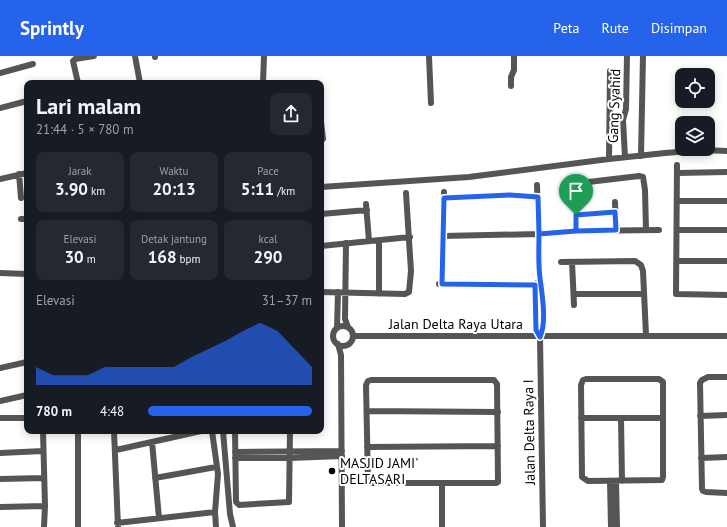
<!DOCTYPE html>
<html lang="id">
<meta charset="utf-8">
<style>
:root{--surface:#171b24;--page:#242831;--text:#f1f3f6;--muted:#9ea1a6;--accent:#2563eb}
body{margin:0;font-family:"PT Sans",sans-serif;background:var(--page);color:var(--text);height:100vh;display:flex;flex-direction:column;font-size:15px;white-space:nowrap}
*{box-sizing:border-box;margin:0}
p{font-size:13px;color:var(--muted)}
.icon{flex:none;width:22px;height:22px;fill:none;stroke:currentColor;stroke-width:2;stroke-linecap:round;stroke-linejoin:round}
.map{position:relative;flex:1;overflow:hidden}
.details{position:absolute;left:24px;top:24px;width:300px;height:354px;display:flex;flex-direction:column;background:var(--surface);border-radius:8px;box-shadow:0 2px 10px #0003}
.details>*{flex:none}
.tools{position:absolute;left:675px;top:12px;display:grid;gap:8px}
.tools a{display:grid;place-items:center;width:40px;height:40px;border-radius:8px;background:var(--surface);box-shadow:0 2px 10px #0003;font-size:20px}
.pin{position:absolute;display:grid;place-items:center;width:34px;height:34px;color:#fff;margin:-41px -17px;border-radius:50% 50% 50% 0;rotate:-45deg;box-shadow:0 0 4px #0007}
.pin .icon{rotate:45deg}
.round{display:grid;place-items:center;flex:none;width:42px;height:42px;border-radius:8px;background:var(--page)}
.overview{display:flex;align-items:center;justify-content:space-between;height:68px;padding:0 12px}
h1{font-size:22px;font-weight:700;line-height:30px}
.stats{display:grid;grid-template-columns:repeat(3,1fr);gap:6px;height:68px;padding:4px 12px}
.stats div{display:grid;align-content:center;border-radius:8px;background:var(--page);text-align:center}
.stats b{font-size:17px;font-weight:700}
.stats small{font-size:11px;font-weight:400}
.stats p{font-size:11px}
.chart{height:112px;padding:8px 12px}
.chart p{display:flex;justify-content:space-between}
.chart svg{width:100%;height:72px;margin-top:4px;fill:var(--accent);opacity:.7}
ul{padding:0 12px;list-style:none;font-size:13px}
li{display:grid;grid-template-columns:64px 48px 1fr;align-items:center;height:30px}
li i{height:10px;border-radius:5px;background:var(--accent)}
header{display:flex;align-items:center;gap:24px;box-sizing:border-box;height:56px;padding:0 20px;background:var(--accent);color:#fff}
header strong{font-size:19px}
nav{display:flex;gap:22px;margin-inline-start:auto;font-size:14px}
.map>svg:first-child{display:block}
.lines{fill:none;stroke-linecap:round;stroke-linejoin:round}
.minor{stroke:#555;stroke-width:6}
.route-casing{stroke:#fff;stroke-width:8}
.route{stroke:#2563eb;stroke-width:5}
.poi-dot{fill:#000;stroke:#fff;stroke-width:1.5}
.labels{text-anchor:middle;stroke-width:4;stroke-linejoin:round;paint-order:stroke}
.street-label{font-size:14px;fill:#000;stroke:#fff}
.poi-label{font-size:14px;fill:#000;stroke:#fff;text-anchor:start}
</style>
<header>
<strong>Sprintly</strong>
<nav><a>Peta</a><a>Rute</a><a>Disimpan</a></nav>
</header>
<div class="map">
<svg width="727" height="471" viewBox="0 0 727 471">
<rect width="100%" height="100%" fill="#fff"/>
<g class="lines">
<path class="minor" d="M 135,0 L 140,27
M 155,0 L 155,1
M 429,0 L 431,47
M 0,17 L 33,8
M 78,27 L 73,5 L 75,3 L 94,0
M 263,27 L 264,0
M 511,30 L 511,21 L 514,14 L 514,0
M 0,52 L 27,45
M 321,66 L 323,83 L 321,85
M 641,100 L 643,0
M 625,101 L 623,64 L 626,53 L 627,0
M 609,103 L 610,15
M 677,109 L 676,238 L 727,239
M 677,117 L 727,116
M 19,118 L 21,142
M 0,123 L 27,117
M 537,129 L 540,222 C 543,237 546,268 540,281 L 543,471
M 321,131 L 469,121 L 609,103 L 665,97 L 703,94 L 727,95
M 444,142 L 510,139 L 538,141
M 677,145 L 727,145
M 615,146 L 616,175
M 366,148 L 369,185
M 321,158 L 367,154
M 576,159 L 615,156
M 21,163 L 27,163
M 677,174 L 727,174
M 576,175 L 576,132 L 577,129 L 580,127 L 639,120 L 643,121 L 645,134 L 646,174
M 443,180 L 539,178 L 576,175 L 659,174
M 346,187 L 345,263 L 348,271
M 321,190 L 410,181
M 677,205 L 727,205
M 561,206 L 635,205 L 641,209 L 643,215 L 646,279
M 572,206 L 574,249
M 0,217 L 27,218
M 537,227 L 535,229 L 536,274 L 540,281
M 439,228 L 542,229
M 442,228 L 444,136
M 321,236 L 405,238 L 409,236 L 411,215 L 406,137
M 379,238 L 379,184
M 574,238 L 643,238
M333 280a10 10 0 1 1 20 0a10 10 0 1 1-20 0Z
M 337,272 L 338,236
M 353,280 L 727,280
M 338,288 L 341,299 L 342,471
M 0,312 L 27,306
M 727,321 L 708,321 L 702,324 L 700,327 L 702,433 L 703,435 L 706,436 L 727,437
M 586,323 L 659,323 L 663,326 L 663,421 L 662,424 L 588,425 L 582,421 L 581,329 L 583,324 Z
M 371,324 L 494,324 L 497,328 L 498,426 L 496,427 L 368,427 L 366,329 L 368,325 Z
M 0,345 L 27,339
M 367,355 L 498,356
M 700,360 L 727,359
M 0,362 L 27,362
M 581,362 L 663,362
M 621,362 L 622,425
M 43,375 L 45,450 L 44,471
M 78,375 L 78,471
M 114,375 L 118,471
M 212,375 L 218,418 L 215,456 L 216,471
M 223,375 L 230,458 L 233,471
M 235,375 L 236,446 L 239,449 L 289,446 L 290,375
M 152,386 L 159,462
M 367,391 L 498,390
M 116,394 L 201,375
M 235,396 L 342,395
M 0,397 L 43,395
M 235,402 L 290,402 L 342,400
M 701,402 L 727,401
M 155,422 L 216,411
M 0,423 L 44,422
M 610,425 L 611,471
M 616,425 L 617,471
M 0,451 L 45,450
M 117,467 L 215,456
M 442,471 L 442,428"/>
</g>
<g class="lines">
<g class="route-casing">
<path id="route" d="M 576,159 L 576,175 L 539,178 L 538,141 L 510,139 L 444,142 L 442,228 L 535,229 L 536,274 L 540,281 C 547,266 542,238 540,222 C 538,208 539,193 539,178 L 576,175 L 616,174 L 615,156 L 576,159"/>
</g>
<use href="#route" class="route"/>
</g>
<circle class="poi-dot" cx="332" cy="415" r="4"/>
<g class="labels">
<g class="street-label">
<text transform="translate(614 50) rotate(-88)" y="5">Gang Syahid</text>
<text x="456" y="273">Jalan Delta Raya Utara</text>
<text transform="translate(529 376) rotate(-91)" y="5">Jalan Delta Raya I</text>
</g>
<g class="poi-label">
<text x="340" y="412">MASJID JAMI'<tspan x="340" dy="16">DELTASARI</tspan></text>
</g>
</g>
</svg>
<div class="tools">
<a><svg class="icon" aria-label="locate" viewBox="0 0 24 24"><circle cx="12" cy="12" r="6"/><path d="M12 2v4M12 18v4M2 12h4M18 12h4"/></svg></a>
<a><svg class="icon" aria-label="layers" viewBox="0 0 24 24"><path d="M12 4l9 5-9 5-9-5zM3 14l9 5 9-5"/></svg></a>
</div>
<div class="pin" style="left:576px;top:159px;background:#1e9e55"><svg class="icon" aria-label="arrive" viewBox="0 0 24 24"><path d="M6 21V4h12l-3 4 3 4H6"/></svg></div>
<section class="details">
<div class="overview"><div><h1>Lari malam</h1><p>21:44 · 5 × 780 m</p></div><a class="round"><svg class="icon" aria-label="share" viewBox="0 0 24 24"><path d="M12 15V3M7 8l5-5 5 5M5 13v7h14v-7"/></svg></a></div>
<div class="stats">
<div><p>Jarak</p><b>3.90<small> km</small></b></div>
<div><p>Waktu</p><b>20:13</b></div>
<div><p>Pace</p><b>5:11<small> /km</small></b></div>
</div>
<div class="stats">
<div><p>Elevasi</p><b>30<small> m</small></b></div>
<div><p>Detak jantung</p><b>168<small> bpm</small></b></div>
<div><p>kcal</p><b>290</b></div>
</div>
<div class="chart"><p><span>Elevasi</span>31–37 m</p>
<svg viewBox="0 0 160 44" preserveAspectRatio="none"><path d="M0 44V33L10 38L20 38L30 38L40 33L50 33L60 33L70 33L80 33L90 27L100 22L110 17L120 11L130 6L140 11L150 22L160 33V44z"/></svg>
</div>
<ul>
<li><b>780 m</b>4:48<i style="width:100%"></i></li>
</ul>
</section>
</div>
